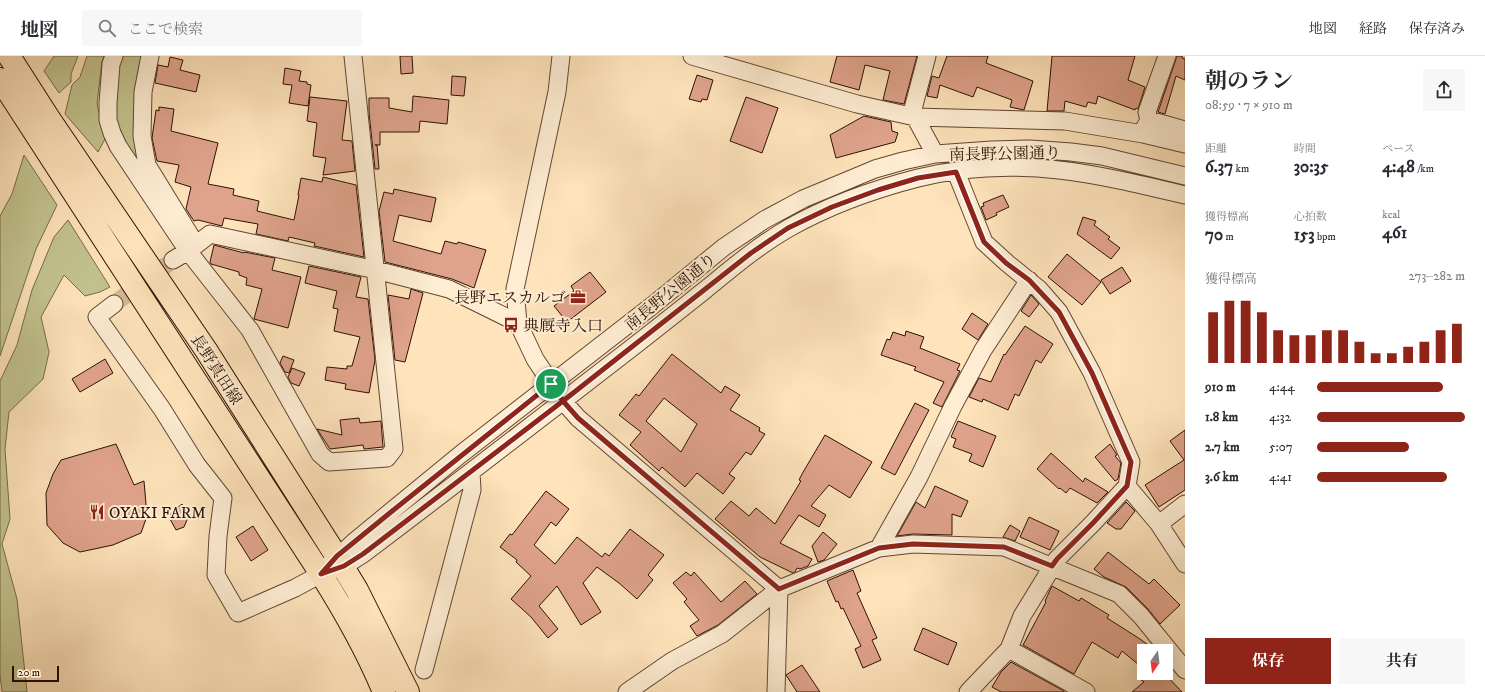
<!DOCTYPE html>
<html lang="ja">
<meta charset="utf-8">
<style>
:root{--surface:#fff;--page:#f7f7f7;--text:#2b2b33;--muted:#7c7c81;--line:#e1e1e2;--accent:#8f2418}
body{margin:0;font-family:"IM FELL DW Pica","Noto Serif JP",serif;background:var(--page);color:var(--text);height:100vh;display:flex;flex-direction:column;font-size:15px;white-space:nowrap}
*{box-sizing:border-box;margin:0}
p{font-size:13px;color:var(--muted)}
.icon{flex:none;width:22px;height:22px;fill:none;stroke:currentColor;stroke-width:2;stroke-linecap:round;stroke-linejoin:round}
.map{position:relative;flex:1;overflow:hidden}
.details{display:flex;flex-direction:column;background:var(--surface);width:300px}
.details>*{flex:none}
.needle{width:26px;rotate:194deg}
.tools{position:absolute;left:1137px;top:588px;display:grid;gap:8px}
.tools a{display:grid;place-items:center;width:36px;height:36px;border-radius:0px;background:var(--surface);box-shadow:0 4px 16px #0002;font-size:20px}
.scale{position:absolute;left:12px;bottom:10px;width:47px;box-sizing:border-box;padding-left:4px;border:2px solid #2e1104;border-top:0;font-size:11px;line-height:14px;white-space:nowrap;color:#2e1104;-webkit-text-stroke:3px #feedd3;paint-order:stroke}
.pin{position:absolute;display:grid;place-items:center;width:34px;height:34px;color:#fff;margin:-17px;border:2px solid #fff;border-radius:50%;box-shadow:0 1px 4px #0007}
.round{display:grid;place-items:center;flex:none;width:42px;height:42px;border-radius:0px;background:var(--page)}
.overview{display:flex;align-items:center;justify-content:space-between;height:68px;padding:0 20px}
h1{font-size:22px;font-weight:700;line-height:30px}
.figures{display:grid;grid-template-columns:repeat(3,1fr);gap:6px;height:68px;padding:4px 20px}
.figures div{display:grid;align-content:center}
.figures b{font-size:17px;font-weight:700}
.figures small{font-size:11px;font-weight:400}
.figures p{font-size:11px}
.chart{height:112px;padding:8px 20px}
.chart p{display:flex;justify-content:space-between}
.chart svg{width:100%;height:72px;margin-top:4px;stroke:var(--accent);stroke-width:6}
.action{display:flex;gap:8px;margin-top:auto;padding:8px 20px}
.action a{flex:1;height:46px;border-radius:0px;background:var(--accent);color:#fff;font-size:16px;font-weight:700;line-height:46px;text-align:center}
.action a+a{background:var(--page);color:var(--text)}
ul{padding:0 20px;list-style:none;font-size:13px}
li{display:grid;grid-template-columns:64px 48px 1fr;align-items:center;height:30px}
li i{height:10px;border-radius:5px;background:var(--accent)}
header{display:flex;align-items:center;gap:24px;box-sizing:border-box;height:56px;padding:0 20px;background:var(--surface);border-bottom:1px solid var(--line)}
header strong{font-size:19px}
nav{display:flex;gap:22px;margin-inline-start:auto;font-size:14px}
.search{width:280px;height:36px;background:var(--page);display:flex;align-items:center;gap:10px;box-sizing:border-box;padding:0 14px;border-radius:0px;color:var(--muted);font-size:15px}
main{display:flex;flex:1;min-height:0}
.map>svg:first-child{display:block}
.green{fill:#c2c38e;stroke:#786a49}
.building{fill:#dfa38b;stroke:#2e1104;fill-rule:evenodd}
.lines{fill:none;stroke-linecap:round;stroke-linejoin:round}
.minor-tunnel{stroke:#d4b996;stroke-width:17;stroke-dasharray:17 8;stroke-linecap:butt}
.minor-casing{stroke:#624632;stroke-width:19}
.major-casing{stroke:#2e1104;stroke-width:24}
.minor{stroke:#feedd3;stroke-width:17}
.major{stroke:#fee3bb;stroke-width:22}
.route-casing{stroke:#fff;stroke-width:8}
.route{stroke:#8f2418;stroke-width:5}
.labels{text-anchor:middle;stroke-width:4;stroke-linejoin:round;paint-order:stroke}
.street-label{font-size:16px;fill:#2e1104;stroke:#feedd3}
.poi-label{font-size:16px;fill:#2e1104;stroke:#feedd3;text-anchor:start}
</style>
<header>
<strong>地図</strong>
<div class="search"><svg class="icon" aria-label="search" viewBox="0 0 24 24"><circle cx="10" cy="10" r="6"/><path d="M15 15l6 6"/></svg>ここで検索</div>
<nav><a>地図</a><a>経路</a><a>保存済み</a></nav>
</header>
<main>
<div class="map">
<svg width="1185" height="636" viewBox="0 0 1185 636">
<rect width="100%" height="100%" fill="#fee3bb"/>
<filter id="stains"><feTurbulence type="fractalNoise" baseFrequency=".005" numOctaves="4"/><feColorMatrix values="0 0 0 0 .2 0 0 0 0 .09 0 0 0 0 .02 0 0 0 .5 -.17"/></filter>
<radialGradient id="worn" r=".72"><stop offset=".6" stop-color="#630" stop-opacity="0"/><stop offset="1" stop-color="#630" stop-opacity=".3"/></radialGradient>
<path class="green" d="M 54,0 L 78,0 L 71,18 L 71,26 L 59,37 L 44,15 Z
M 87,0 L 104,0 L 102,5 L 97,48 L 105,83 L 98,96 L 65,58 L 72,29 L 80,21 Z
M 121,0 L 142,0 L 141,113 L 115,67 L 113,37 Z
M 24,99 L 57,149 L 36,193 L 0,300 L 0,160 L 12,138 Z
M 68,164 L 110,231 L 100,236 L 85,240 L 64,219 L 41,261 L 49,296 L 43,323 L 9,356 L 5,393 L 10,463 L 2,488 L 17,543 L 27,636 L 2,636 L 0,619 L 0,325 L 17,289 L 32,234 L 54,181 Z"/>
<path class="building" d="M 400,0 L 412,0 L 413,17 L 401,18 Z
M 837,0 L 917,0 L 904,48 L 883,44 L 890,15 L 865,9 L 859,34 L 830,26 Z
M 947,0 L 988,0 L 986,7 L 1033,25 L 1024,54 L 1010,51 L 1012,44 L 977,31 L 973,41 L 940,29 L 937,42 L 927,40 L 932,20 L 939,22 Z
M 1052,0 L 1135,0 L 1128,24 L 1145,31 L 1138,53 L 1136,52 L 1135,54 L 1098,40 L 1096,48 L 1088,46 L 1086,51 L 1065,45 L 1064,55 L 1047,55 Z
M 1177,0 L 1182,0 L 1182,2 L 1185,3 L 1185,24 L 1176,20 L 1165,58 L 1158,56 Z
M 170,1 L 183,4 L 180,14 L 200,19 L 196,36 L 155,27 L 158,9 L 168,11 Z
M 285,12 L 301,15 L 299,25 L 307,26 L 307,28 L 311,29 L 308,50 L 289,47 L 292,29 L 283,28 Z
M 697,19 L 713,24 L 707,44 L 702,43 L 701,46 L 689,43 Z
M 452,20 L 466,21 L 464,40 L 451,39 Z
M 413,40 L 449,44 L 447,68 L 420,65 L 419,76 L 380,76 L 380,89 L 375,89 L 377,89 L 379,113 L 375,113 L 369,56 L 369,42 L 389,42 L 389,52 L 412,56 Z
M 310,41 L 347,45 L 342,84 L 352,85 L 355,115 L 323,119 L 326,102 L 313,100 L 317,67 L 307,65 Z
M 746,41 L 778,52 L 762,97 L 730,85 Z
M 159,51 L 174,53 L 171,75 L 218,87 L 208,128 L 234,133 L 233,139 L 259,145 L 257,155 L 294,164 L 299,139 L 298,139 L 301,122 L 322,126 L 323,121 L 356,129 L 364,201 L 314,190 L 315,187 L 289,181 L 288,185 L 256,178 L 258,168 L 224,162 L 222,170 L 198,164 L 194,165 L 186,153 L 191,131 L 175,126 L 179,109 L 157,105 L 152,82 L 156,54 L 159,55 Z
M 864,60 L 891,66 L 892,75 L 898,77 L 895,86 L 836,102 L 830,79 Z
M 394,133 L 436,142 L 431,166 L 399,159 L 393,185 L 441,198 L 445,185 L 457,188 L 458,186 L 486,194 L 474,232 L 452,223 L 385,206 L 379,155 L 384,136 L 393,138 Z
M 1003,139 L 1009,151 L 996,157 L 997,159 L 986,164 L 981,151 L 984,150 L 983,147 Z
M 1083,161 L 1096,165 L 1094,169 L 1110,181 L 1108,183 L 1120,192 L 1111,203 L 1077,178 Z
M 214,189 L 244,197 L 244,196 L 275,202 L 272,214 L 301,221 L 288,272 L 254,263 L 262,233 L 246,229 L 247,222 L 239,219 L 239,216 L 211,208 L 210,206 Z
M 1067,198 L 1101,226 L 1082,249 L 1048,221 Z
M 309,210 L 361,221 L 356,241 L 368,243 L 375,304 L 369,337 L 345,333 L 346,328 L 325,324 L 327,311 L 347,313 L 347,310 L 352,310 L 360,281 L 334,275 L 338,253 L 333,252 L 337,235 L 305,227 Z
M 1122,211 L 1131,225 L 1110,238 L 1101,224 Z
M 590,216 L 606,236 L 567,266 L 554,250 L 574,235 L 571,230 Z
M 411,233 L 423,237 L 405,306 L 395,304 L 388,239 L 409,243 Z
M 1031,239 L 1039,248 L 1029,261 L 1021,255 Z
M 972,257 L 988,268 L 978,284 L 962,273 Z
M 1025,270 L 1053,288 L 1041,307 L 1036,304 L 1019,340 L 1015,338 L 1008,354 L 983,343 L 982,346 L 969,341 L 979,322 L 991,326 L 1004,298 L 1005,299 Z
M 906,275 L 924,281 L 920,292 L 960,308 L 957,314 L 960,315 L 942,351 L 933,347 L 944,326 L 914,314 L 916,311 L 881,299 L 887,283 L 890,284 L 893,276 L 905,280 Z
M 672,298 L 721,337 L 725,330 L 740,339 L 730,354 L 760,372 L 759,375 L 765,378 L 751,399 L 746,396 L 729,418 L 735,422 L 723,438 L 697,417 L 685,431 L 662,411 L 659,415 L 630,389 L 641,376 L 619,359 L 636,338 L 639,340 ZM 664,342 L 697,368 L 681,396 L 646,365 Z
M 283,300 L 294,304 L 289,317 L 285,316 L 280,307 Z
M 105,303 L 113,317 L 80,336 L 72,323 Z
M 292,312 L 305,317 L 299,330 L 291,327 L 288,321 Z
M 915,347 L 929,354 L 895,419 L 881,412 Z
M 359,362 L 360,367 L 381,365 L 383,391 L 364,393 L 363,389 L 330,393 L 317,373 L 342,379 L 340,364 Z
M 958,365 L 996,380 L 983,411 L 969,405 L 972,398 L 953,391 L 956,383 L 951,381 Z
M 1185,374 L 1185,434 L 1159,451 L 1145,429 L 1184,404 L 1170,385 Z
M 825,379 L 872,406 L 850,442 L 829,429 L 811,450 L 826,459 L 819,471 L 799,459 L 780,487 L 812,503 L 808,510 L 800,513 L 797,512 L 795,516 L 793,517 L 760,501 L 715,463 L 731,445 L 749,460 L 756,452 L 775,468 L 801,425 L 799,424 L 802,418 Z
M 116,388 L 134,429 L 144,425 L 147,460 L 141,477 L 113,489 L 80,496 L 63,487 L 47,469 L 46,437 L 53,418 L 61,404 Z
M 1110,388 L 1117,399 L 1115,400 L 1121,407 L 1118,423 L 1115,425 L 1095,401 Z
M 1051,397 L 1083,426 L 1085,422 L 1108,436 L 1097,447 L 1070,432 L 1066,437 L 1060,432 L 1059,433 L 1037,413 Z
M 935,430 L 968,445 L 961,461 L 952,458 L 952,479 L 913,478 L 897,480 L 916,446 L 925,452 Z
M 546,435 L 569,453 L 556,470 L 551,466 L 534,489 L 555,508 L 577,481 L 602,501 L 605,497 L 609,500 L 630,473 L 664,499 L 648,519 L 653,524 L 637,543 L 619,527 L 597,511 L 583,527 L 601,556 L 581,569 L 557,530 L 539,550 L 558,573 L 548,582 L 531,561 L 511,543 L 531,520 L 516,506 L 517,504 L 500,491 L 510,478 L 512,479 Z
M 1126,446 L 1135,455 L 1121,473 L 1116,473 L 1107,467 Z
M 182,448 L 187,464 L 184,471 L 176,474 L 169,461 L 172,456 Z
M 1029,461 L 1059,475 L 1050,494 L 1020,481 Z
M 1010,469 L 1020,475 L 1015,485 L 1003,481 Z
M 253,470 L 268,494 L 251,505 L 236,481 Z
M 823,476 L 837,488 L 824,504 L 818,506 L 812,490 Z
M 1108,496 L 1149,528 L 1154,523 L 1180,549 L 1160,568 L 1148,553 L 1126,531 L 1104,521 L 1094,513 Z
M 853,514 L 861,535 L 857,537 L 877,582 L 872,584 L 881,604 L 863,612 L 855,593 L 861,590 L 843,552 L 841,553 L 838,545 L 836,546 L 827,525 Z
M 686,516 L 691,520 L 694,516 L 721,546 L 745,525 L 757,538 L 718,569 L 697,580 L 690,570 L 699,564 L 684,546 L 687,543 L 673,527 Z
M 1052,530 L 1079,545 L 1081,542 L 1109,559 L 1107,562 L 1140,583 L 1156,595 L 1144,595 L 1144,613 L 1122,595 L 1118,602 L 1092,586 L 1074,618 L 1023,589 L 1046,546 L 1045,545 Z
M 923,572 L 957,587 L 948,609 L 914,594 Z
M 1011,606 L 1064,635 L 1064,636 L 1001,636 L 992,631 L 1001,616 Z
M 802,609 L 820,636 L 797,636 L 786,619 Z
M 1146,617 L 1164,617 L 1182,636 L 1132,636 L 1144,626 L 1140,623 Z"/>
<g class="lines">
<path class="minor-tunnel" d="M 114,248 L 173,204"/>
<g class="minor-casing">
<path id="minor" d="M 114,0 L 111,8 L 108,47 L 108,64 L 112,77 L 118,90 L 188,195 L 173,204
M 150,0 L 143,36 L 142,80 L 147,109 L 196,189 L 188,195 L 250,274 L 320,398 L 329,406 L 387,402 L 394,393 L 353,0
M 561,0 L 557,36 L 515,233 L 518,267 L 535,303 L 563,345 L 578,362 L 779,533
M 692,0 L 857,48 L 915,61 L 935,98
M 927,0 L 913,53 L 915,61 L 1065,65 L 1143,78 L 1185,88
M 1149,64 L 1147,56 L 1167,0
M 1144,73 L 1149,64 L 1185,74
M 956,116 L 984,186 L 1007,207 L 1039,233 L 1059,256 L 1092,317 L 1131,406 L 1127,430 L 1159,468 L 1185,508
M 196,189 L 210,178 L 376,214 L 449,233 L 518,267
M 114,248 L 97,261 L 162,353 L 197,409 L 223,442 L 218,480 L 216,519 L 238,557 L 295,532 L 321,518 L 344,510 L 363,498 C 448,434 532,369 616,304 C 646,281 676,257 705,234 C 732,212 759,189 789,172 C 828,150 875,133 918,122 C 963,111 1013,109 1059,114 C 1102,119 1143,129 1185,139
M 1159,468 L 1185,448
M 879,492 L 919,421 L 953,350 L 983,294 L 1029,224
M 329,509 L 355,485 L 461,398 L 653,249 L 724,191 L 764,164 L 803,143 L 875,113 L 903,105 L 935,98 L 992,94 L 1030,93 L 1071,96 L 1102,100 L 1185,120
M 1009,593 L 1086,636
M 424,614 L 472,434 L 471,416
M 627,636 L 672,605 L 722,578 L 779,533 L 879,492 L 913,488 L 1004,491 L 1119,538 L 1141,560 L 1185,614
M 776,636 L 779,533
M 968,636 L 1009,593 L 1022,560 L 1057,503 L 1093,467 L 1127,430"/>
</g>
<g class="major-casing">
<path id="major" d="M 9,0 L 48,61 L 206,294 L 337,501 L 357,534 L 408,636
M 0,23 L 321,518 C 345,556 367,595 384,636"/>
</g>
<use href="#minor" class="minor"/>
<use href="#major" class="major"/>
</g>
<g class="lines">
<g class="route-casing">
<path id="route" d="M 551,328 L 391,456 L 337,500 L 321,518 L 344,510 L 363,498 L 563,345 L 578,362 L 779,533 L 879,492 L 913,488 L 1004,491 L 1052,510 L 1057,503 L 1093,467 L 1127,430 L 1131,406 L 1092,317 L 1059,256 L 1029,224 L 1006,207 L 984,186 L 956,116 L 918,122 L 878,134 L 832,151 L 788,172 L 751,197 L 563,345 L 551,328"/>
</g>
<use href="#route" class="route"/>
</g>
<defs>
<g id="office-bare" transform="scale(1.2)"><path d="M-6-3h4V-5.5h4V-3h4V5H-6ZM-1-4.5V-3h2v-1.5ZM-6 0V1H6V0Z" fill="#8f2418" stroke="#feedd3" stroke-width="2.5" paint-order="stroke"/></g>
<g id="bus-bare" transform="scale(1.2)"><path d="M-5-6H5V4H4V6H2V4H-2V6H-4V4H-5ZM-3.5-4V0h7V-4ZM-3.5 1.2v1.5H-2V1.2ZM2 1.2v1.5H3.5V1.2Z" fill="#8f2418" stroke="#feedd3" stroke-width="2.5" paint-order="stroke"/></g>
<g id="restaurant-bare" transform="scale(1.2)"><path d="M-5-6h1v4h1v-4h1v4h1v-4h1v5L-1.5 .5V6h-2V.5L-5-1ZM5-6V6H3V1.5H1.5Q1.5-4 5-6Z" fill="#8f2418" stroke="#feedd3" stroke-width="2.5" paint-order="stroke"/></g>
</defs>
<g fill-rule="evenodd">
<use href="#office-bare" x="578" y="241"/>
<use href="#bus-bare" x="511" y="269"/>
<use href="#restaurant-bare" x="97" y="456"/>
</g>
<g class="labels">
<g class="street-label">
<text transform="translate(1005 97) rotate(-1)" y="6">南長野公園通り</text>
<text transform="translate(670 235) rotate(-39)" y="6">南長野公園通り</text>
<text transform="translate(217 313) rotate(57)" y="6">長野真田線</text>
</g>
<g class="poi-label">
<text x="566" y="247" text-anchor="end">長野エスカルゴ</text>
<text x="523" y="275">典厩寺入口</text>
<text x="109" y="462">OYAKI FARM</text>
</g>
</g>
<rect width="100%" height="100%" filter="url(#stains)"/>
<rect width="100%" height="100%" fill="url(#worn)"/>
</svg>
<div class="tools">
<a><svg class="needle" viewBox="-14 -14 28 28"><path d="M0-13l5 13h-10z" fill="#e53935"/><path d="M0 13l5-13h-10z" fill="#7c7c81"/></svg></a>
</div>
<div class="scale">20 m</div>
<div class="pin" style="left:551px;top:328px;background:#1e9e55"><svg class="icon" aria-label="arrive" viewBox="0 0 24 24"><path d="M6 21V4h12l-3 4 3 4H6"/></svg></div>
</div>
<section class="details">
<div class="overview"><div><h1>朝のラン</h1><p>08:59 · 7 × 910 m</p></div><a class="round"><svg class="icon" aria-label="share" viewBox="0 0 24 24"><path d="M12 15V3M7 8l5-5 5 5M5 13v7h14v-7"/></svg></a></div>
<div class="figures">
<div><p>距離</p><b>6.37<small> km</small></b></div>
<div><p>時間</p><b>30:35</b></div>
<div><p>ペース</p><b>4:48<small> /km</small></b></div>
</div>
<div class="figures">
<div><p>獲得標高</p><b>70<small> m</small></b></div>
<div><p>心拍数</p><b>153<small> bpm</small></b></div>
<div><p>kcal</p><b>461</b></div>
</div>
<div class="chart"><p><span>獲得標高</span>273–282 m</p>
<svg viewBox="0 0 160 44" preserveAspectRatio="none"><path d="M5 44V13M15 44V6M25 44V6M35 44V13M45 44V24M55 44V27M65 44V27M75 44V24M85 44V24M95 44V31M105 44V38M115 44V38M125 44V34M135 44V31M145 44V24M155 44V20"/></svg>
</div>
<ul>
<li><b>910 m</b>4:44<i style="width:85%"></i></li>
<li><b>1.8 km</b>4:32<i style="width:100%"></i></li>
<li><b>2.7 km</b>5:07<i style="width:62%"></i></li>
<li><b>3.6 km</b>4:41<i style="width:88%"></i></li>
</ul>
<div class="action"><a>保存</a><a>共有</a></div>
</section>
</main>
